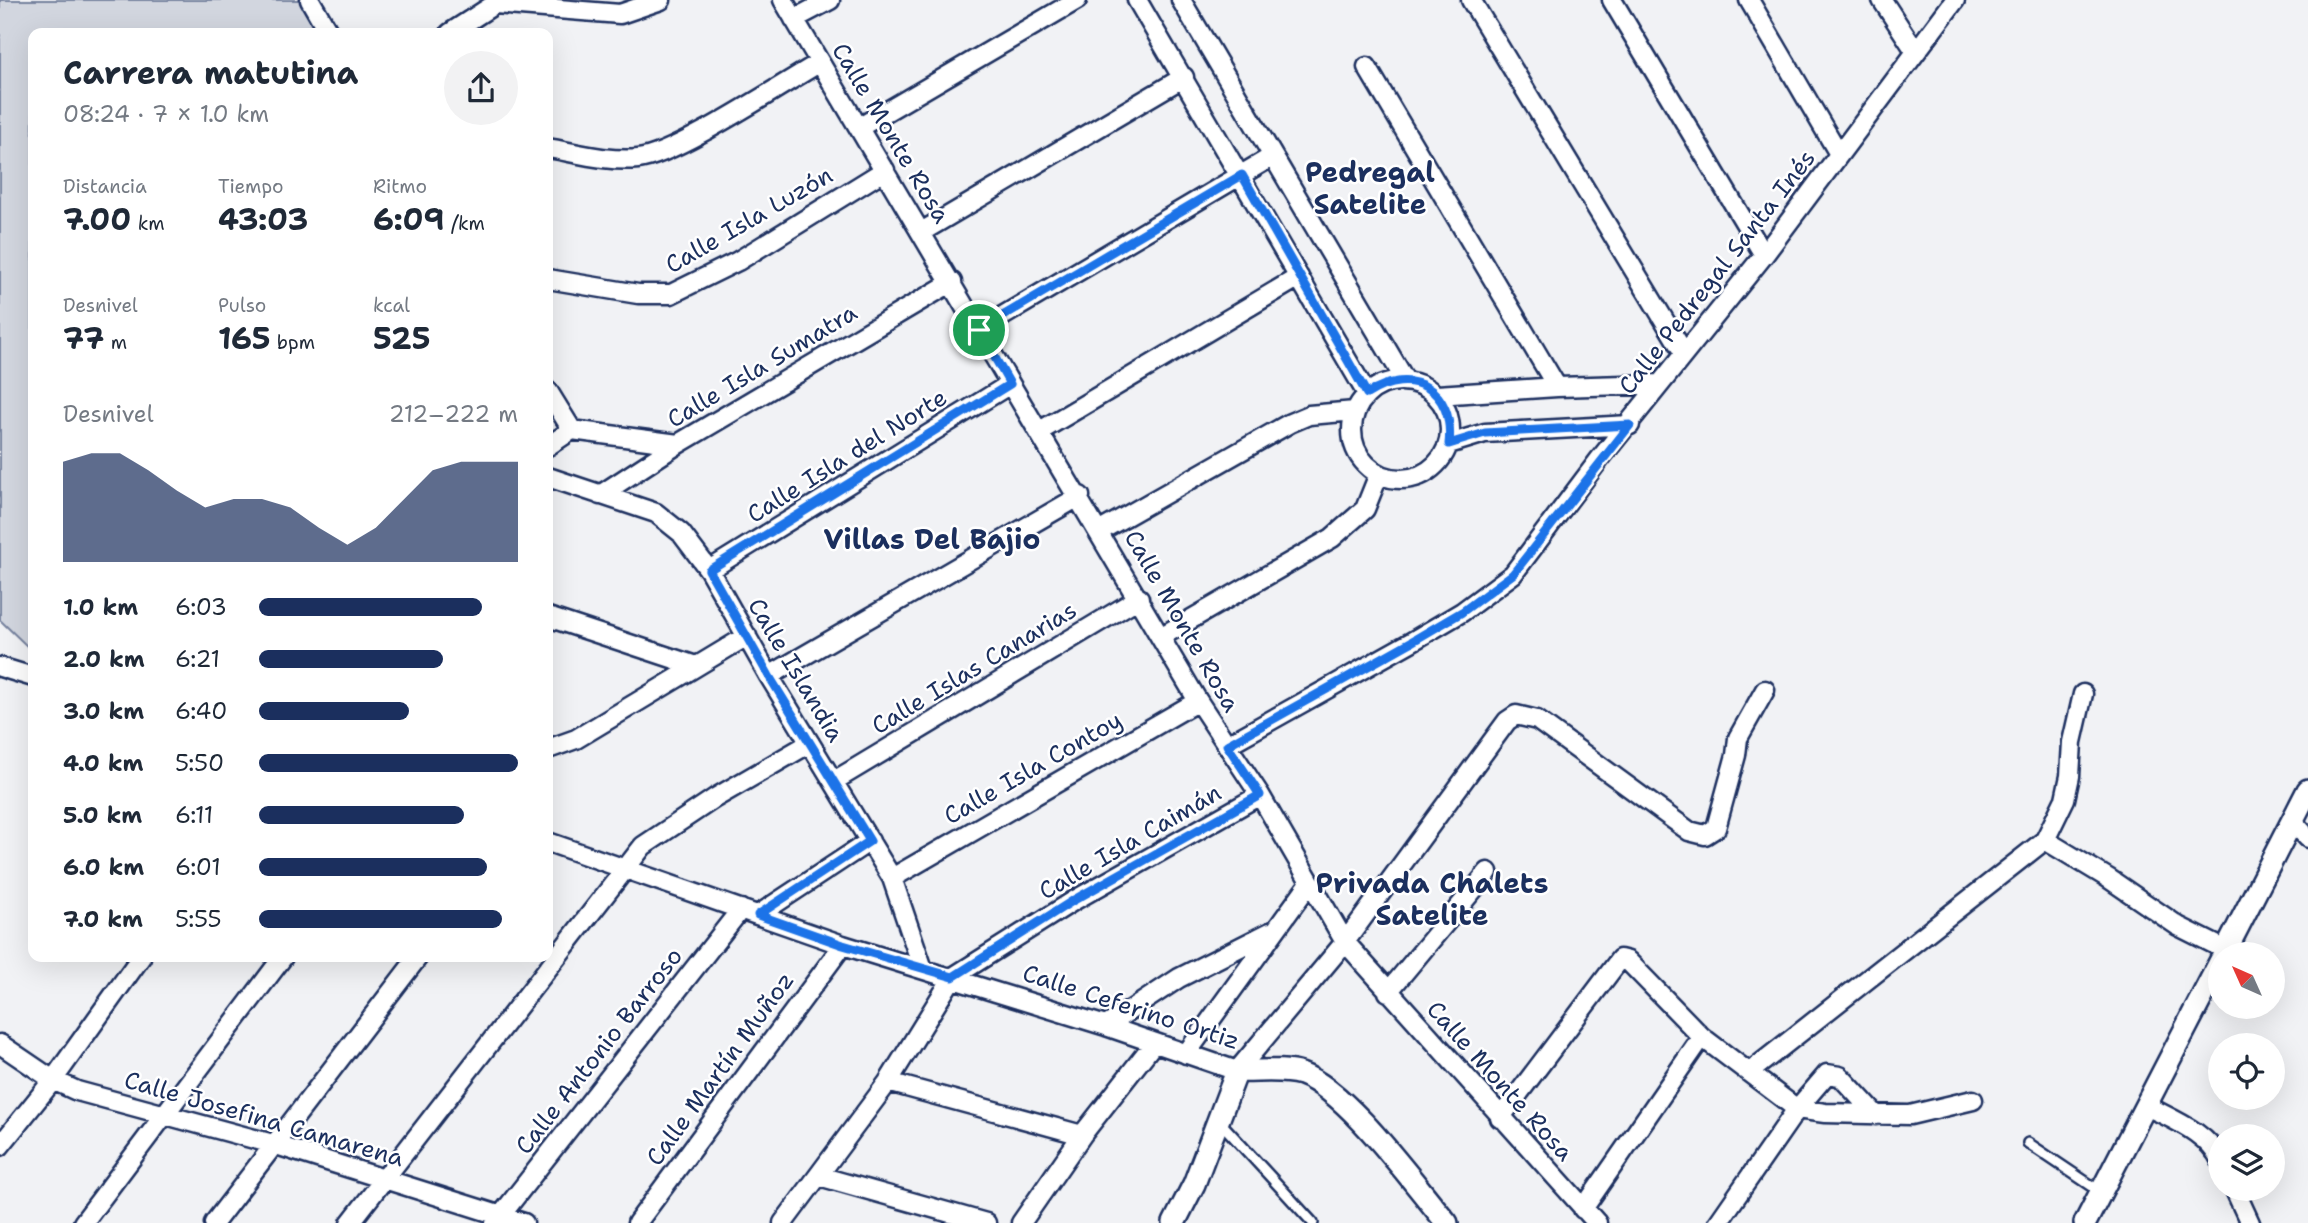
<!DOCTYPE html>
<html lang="es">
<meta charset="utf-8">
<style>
:root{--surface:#fff;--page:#f2f2f3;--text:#1f2937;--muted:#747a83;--accent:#1b2f5e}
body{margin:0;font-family:"Shantell Sans",sans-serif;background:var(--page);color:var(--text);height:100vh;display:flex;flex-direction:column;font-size:26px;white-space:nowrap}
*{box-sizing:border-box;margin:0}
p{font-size:23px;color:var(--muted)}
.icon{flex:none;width:38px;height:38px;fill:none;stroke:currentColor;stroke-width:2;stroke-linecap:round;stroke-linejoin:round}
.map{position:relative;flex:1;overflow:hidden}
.drawer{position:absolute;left:28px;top:28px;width:525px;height:934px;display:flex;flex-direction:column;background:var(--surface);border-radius:14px;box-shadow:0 7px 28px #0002}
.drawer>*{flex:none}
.needle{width:46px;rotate:315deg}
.fabs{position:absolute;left:2208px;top:942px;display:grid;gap:14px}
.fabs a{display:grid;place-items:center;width:77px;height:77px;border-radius:50%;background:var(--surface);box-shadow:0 7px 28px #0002;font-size:35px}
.pin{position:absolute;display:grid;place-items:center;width:60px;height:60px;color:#fff;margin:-30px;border:4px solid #fff;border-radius:50%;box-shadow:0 2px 7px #0007}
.round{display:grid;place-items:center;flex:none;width:74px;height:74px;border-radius:37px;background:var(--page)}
.headline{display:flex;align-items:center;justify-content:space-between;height:119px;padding:0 35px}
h1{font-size:32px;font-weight:700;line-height:52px}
.metrics{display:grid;grid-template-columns:repeat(3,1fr);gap:10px;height:119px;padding:7px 35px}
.metrics div{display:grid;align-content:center}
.metrics b{font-size:30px;font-weight:700}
.metrics small{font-size:19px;font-weight:400}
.metrics p{font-size:19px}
.chart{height:196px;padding:14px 35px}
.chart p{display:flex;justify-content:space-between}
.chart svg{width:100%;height:126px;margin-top:7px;fill:var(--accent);opacity:.7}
ul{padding:0 35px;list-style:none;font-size:23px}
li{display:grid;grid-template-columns:112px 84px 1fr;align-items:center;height:52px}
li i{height:18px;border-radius:9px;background:var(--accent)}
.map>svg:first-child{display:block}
.green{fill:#d2d6df;stroke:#76829e;stroke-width:2}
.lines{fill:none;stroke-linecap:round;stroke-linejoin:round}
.service-casing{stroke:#1b2f5e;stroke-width:14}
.minor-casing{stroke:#1b2f5e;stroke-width:23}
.tertiary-casing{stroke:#1b2f5e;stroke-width:26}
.service{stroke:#fff;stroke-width:9}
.minor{stroke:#fff;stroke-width:18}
.tertiary{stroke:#fff;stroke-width:21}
.route-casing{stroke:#fff;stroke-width:14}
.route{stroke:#1a73e8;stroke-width:9}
.labels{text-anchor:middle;stroke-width:5;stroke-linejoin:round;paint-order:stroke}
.street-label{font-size:24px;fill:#1b2f5e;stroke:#fff}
.quarter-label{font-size:28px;font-weight:bold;fill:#1b2f5e;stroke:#fff}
</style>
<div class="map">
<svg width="2308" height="1223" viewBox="0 0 2308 1223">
<rect width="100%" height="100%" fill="#f1f2f5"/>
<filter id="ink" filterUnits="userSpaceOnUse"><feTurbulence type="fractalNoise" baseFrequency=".0143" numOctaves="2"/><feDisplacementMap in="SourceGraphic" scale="14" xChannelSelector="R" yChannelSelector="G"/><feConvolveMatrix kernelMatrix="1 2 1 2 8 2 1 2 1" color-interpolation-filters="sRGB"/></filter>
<g filter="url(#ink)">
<path class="green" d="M 0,0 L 302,0 L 322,33 L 33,33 L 32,651 L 0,620 Z"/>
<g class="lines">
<g class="service-casing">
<path id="service" d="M 1220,1122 L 1313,1223
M 2028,1143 L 2101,1192"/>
</g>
<g class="minor-casing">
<path id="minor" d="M 310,0 L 329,33
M 783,0 L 1198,701 L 1260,795 L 1345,942 L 1597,1223
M 1137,0 L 1367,394
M 1181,0 L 1405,380
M 1471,0 L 1684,353
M 1612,0 L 1764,255
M 1749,0 L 1839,154
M 1882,0 L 1916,52
M 495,4 L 620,14 L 661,0
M 794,19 L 830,0
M 450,33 L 501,0
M 1367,67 L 1557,387
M 860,127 L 1077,0
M 548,148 C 577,153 608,162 638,159 C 674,156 782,84 819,63
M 923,231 L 1184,77
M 548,279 L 638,294 L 671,294 L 738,261 L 885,170
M 979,330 L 1273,156
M1352 430a49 49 0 1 1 98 0a49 49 0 1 1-98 0Z
M 548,391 L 572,430
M 1437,395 L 1557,387 L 1659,384
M 572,430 L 678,444
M 1040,431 L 1299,277
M 1449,444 L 1485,433 L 1630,425
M 548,446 L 572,430
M 548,477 L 656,513 L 681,533 L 709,570 L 769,676 L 892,878 L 923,969
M 600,495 L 678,444 L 952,282
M 1100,531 L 1290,423 L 1309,415 L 1355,411
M 709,570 L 1010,384
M 548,617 L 696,666
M 1162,636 L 1332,538 L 1365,509 L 1379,474
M 0,667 L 33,677
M 769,676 L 1080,496
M 2083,694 L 2072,742 L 2070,776 L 2065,799 L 2045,840 L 2108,878 L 2178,926 L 2226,950
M 1227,745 L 1411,642 L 1462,612 L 1513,574 L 1599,460 L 1764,255 L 1955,0
M 548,749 L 576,739 L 747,636
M 834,781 L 1139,598
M 2292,821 L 2308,838
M 548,842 L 843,945 L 1106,1026 L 1237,1071 L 1345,942 L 1507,721 L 1516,715 L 1537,720 L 1689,831 L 1705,835 L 1716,828 L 1736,755 L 1738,738 L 1765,690
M 892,878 L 1198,701
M 758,915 L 870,841
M 1388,992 L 1488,872
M 1106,1026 L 1179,978 L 1270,932
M 0,1044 L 53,1080 L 77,1091 L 273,1144 L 524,1223
M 1186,1054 L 1309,884
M 1751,1071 L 2045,840
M 888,1082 L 1082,1135
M 2147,1106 C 2173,1120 2207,1132 2221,1161
M 1500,1118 L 1620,959 L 1628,961 L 1702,1037 L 1797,1109 L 1825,1113 L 1910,1115 L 1973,1100
M 0,1146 L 53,1080 L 141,957
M 819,1176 L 986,1223
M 2234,1188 L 2250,1223
M 1583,1209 L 1702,1037
M 83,1223 L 283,957
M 214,1223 L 418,957
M 350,1223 L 643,846 L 715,798 L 810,743
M 495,1223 L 741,909
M 637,1223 L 843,945
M 783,1223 L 888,1082 L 953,977 L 1075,900 L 1260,795
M 1021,1223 L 1082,1135 L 1154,1043
M 1718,1223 L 1797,1109 L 1827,1074 L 1840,1076 L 1876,1115"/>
</g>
<g class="tertiary-casing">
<path id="tertiary" d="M 2224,954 L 2308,790
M 1174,1223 L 1194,1184 L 1237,1071 C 1256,1072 1283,1068 1301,1074 C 1348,1091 1413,1183 1447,1223
M 2085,1223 L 2221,960"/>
</g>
<use href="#service" class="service"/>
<use href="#minor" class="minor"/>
<use href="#tertiary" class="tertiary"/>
</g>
</g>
<g class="lines" filter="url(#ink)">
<g class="route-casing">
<path id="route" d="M 1242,175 L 1367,394 C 1412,365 1455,389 1449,444 L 1485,433 L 1630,425 L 1513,574 L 1462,612 L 1411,642 L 1227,745 L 1260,795 L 1074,900 L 953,977 L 843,945 L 758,915 L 870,841 L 769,676 L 709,570 L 1010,384 L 979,330 Z"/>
</g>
<use href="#route" class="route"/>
</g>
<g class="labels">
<g class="street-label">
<text transform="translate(891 133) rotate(59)" y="8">Calle Monte Rosa</text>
<text transform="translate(749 220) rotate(-30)" y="8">Calle Isla Luzón</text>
<text transform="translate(1717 272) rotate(-52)" y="8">Calle Pedregal Santa Inés</text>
<text transform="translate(762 366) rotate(-31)" y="8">Calle Isla Sumatra</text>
<text transform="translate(847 456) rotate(-32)" y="8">Calle Isla del Norte</text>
<text transform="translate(1182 621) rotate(60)" y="8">Calle Monte Rosa</text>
<text transform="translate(974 668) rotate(-31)" y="8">Calle Islas Canarias</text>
<text transform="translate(796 670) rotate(59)" y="8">Calle Islandia</text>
<text transform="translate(1033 768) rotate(-30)" y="8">Calle Isla Contoy</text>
<text transform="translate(1130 842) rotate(-30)" y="8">Calle Isla Caimán</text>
<text transform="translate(1131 1007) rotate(18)" y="8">Calle Ceferino Ortiz</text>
<text transform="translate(599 1051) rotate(-52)" y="8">Calle Antonio Barroso</text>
<text transform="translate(720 1069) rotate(-54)" y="8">Calle Martín Muñoz</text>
<text transform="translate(1500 1081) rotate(48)" y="8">Calle Monte Rosa</text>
<text transform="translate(264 1119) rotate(16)" y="8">Calle Josefina Camarena</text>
</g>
<g class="quarter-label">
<text x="1370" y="182">Pedregal<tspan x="1370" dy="32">Satelite</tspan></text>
<text x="932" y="549">Villas Del Bajio</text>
<text x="1432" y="893">Privada Chalets<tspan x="1432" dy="32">Satelite</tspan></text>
</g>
</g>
</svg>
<div class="fabs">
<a><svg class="needle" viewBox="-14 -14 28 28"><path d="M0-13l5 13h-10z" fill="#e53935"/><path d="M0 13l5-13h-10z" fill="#747a83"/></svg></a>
<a><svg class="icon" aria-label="locate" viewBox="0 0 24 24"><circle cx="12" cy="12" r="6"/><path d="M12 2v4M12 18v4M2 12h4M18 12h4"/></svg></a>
<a><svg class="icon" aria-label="layers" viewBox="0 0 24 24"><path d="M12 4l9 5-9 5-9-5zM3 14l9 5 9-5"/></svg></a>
</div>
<div class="pin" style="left:979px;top:330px;background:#1e9e55"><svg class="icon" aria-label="arrive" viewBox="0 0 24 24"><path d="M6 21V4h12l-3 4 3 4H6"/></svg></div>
<section class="drawer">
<div class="headline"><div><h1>Carrera matutina</h1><p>08:24 · 7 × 1.0 km</p></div><a class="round"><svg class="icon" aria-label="share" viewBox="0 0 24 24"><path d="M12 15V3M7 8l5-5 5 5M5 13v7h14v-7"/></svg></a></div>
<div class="metrics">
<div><p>Distancia</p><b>7.00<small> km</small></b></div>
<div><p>Tiempo</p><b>43:03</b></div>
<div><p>Ritmo</p><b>6:09<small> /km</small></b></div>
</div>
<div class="metrics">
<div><p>Desnivel</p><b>77<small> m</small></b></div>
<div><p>Pulso</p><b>165<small> bpm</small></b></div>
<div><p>kcal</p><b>525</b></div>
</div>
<div class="chart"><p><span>Desnivel</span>212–222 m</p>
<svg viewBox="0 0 160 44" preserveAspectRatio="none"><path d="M0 44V9L10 6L20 6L30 12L40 19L50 25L60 22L70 22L80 25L90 32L100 38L110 32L120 22L130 12L140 9L150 9L160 9V44z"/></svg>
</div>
<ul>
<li><b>1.0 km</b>6:03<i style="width:86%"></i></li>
<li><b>2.0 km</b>6:21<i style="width:71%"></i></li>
<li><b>3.0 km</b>6:40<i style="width:58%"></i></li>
<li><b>4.0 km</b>5:50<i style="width:100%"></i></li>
<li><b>5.0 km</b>6:11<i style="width:79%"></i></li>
<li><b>6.0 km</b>6:01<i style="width:88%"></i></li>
<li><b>7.0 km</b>5:55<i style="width:94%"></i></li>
</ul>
</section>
</div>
